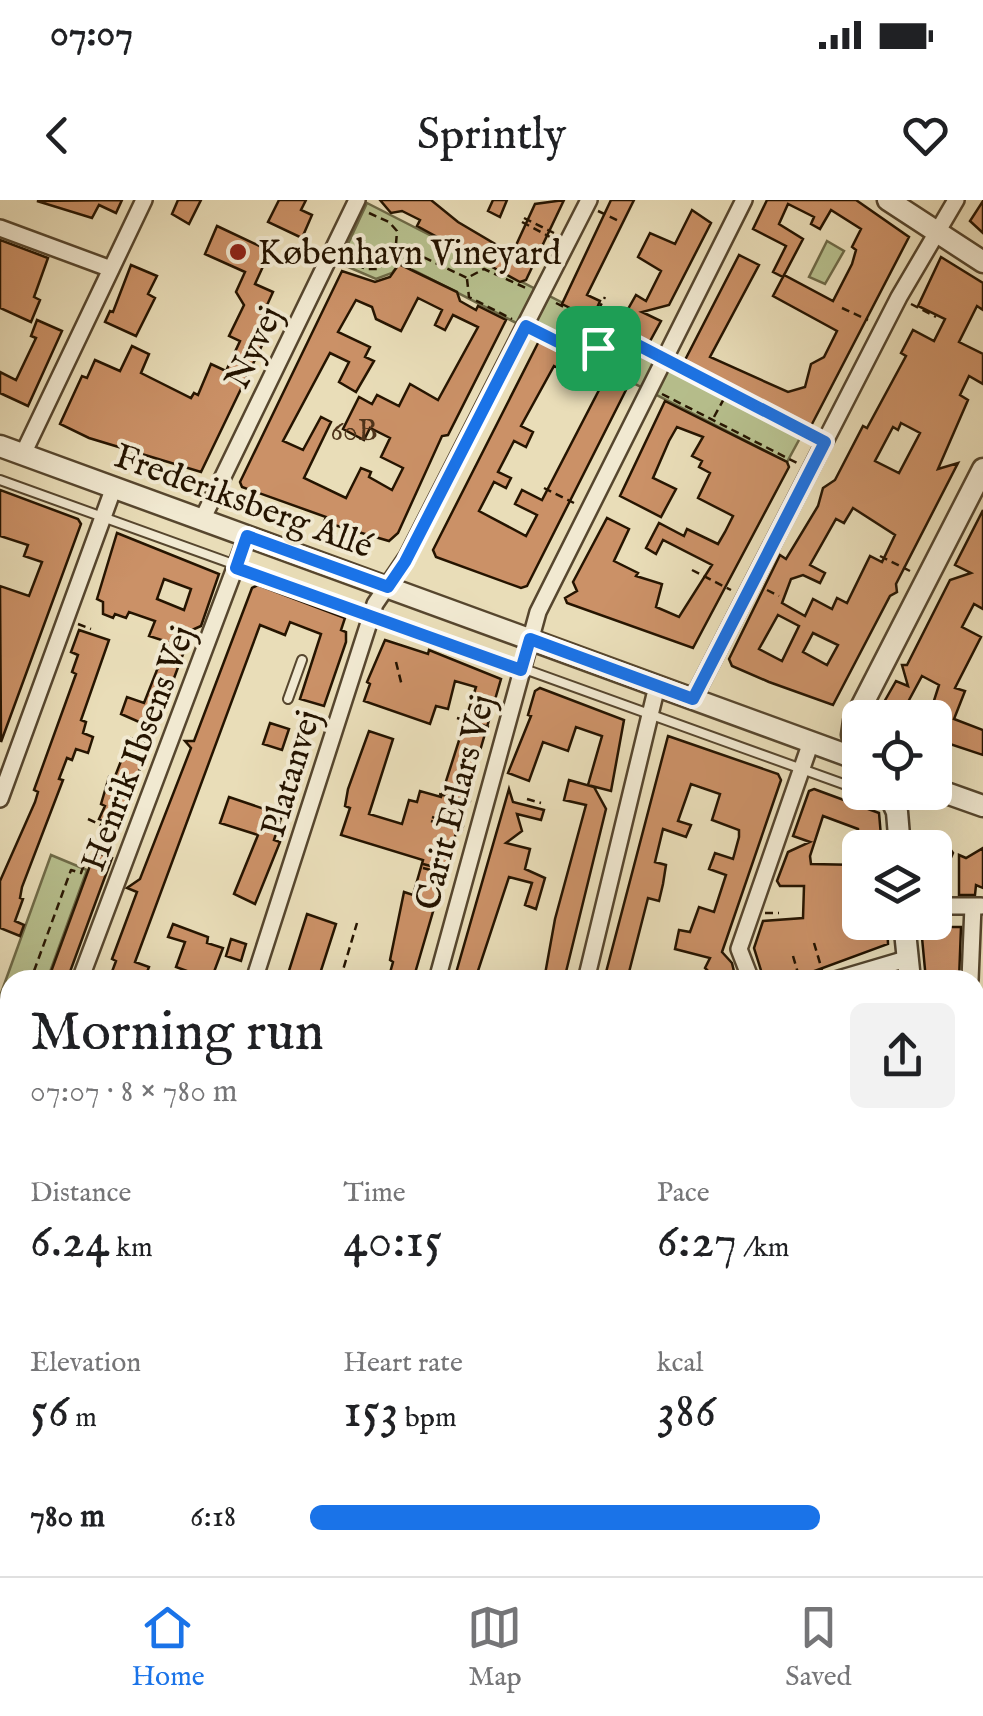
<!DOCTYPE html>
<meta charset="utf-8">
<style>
:root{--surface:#fff;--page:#f2f2f2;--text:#202124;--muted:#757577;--line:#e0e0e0;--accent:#1a73e8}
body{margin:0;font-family:"IM FELL English",serif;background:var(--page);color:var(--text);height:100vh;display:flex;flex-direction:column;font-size:38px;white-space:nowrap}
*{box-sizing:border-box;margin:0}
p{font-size:32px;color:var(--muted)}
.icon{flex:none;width:55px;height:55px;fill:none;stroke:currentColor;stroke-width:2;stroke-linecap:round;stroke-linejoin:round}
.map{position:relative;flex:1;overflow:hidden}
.side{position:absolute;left:0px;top:770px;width:985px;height:608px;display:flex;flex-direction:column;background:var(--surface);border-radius:30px 30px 0 0;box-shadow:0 10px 40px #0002}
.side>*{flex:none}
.buttons{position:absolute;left:842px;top:500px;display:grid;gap:20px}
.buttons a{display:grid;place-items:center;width:110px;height:110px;border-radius:15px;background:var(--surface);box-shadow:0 10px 40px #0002;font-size:50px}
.pin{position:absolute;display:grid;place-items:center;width:85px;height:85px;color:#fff;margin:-42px;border-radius:20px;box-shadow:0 5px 15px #0006}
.round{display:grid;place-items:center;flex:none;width:105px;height:105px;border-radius:15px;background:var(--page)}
.overview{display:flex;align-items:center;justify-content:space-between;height:170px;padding:0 30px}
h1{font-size:55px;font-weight:600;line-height:75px}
.figures{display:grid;grid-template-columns:repeat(3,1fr);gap:15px;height:170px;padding:10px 30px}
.figures div{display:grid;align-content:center}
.figures b{font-size:50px;font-weight:600}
.figures small{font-size:28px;font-weight:400}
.figures p{font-size:28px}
ul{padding:0 30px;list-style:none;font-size:32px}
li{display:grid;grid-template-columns:160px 120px 1fr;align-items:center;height:75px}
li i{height:25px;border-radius:12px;background:var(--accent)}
.status{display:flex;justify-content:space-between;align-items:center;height:70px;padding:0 50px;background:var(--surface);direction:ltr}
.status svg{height:28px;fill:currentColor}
header{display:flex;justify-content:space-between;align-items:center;height:130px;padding:0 30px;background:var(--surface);font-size:45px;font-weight:600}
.tabs{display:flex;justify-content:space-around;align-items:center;height:140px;border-top:2px solid var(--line);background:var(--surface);font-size:28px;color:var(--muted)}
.tabs a{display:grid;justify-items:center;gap:5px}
.tabs .active{color:var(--accent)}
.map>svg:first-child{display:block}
.green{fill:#b7c08e;stroke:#6e6a47;stroke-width:2.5}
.building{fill:#cb9167;stroke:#251400;stroke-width:2.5;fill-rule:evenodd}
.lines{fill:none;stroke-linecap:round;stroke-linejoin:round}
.service-casing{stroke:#56462e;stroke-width:12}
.minor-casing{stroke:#56462e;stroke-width:20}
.tertiary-casing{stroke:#56462e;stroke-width:25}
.path{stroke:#251400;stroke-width:2.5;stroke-dasharray:8 5;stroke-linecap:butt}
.service{stroke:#f1e9d1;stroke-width:8}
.minor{stroke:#f1e9d1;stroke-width:15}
.tertiary{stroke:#f1e9d1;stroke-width:20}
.route-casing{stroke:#fff;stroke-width:20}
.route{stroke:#1a73e8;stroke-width:12}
.poi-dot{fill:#8f2418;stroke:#f1e9d1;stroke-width:4}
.labels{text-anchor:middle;stroke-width:8;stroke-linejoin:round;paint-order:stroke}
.number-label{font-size:30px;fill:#4e331a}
.poi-label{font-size:35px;fill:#251400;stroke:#f1e9d1;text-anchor:start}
.street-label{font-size:35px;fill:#251400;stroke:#f1e9d1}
</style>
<div class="status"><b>07:07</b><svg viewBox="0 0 49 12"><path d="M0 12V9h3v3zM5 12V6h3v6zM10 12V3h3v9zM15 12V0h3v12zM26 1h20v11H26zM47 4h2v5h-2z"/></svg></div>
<header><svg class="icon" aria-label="back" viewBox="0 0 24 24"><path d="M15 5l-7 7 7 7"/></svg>Sprintly<svg class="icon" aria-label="heart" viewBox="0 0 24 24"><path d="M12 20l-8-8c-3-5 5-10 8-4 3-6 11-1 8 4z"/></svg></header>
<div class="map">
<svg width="983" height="1376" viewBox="0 0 983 1376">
<rect width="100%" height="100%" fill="#e9ddb8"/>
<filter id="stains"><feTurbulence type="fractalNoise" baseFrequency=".002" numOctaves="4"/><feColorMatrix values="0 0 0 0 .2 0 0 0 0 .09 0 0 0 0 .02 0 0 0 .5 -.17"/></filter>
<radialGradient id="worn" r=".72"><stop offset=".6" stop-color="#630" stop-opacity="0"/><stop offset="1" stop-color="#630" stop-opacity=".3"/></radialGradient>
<path class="green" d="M 367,3 L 806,227 L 787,262 L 417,72 L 399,64 L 392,73 L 376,79 L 339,63 Z
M 827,41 L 844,51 L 825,84 L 809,77 Z
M 51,655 L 87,670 L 47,780 L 10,780 L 10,873 L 0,901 L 0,796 Z"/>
<path class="building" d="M 122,0 L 116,13 L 99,5 L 92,18 L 37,1 Z
M 178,0 L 201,0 L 189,24 L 172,14 Z
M 279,0 L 306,0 L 301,10 L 312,15 L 302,38 L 268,22 Z
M 380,0 L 431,0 L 458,22 L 512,54 L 535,4 L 564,0 L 526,80 L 520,82 L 417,26 L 420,20 L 402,11 L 391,13 Z
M 493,0 L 507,0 L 500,17 L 488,11 Z
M 611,0 L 634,0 L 587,95 L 600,101 L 597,108 L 615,118 L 620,109 L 628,109 L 636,95 L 646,101 L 661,71 L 638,57 L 650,33 L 675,44 L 692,10 L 711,23 L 669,105 L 642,112 L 661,121 L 649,143 L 644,145 L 562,104 Z
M 767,0 L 856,0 L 909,37 L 811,226 L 806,227 L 684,162 L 739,55 L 759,65 L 710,157 L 788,192 L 805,187 L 811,164 L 824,157 L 837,131 L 773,96 L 784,75 L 833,101 L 852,64 L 856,50 L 852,47 L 861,29 L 831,10 L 820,29 L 811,24 L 814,17 L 788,4 L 779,24 L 803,39 L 783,77 L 773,72 L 786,46 L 753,29 Z
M 983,1 L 983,33 L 970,21 Z
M 217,26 L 270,51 L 255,84 L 273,92 L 253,136 L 264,141 L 201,272 L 89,238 L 60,224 L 82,176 L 87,178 L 95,160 L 120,171 L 132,146 L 149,154 L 141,173 L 191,198 L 194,193 L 198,195 L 211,164 L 226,171 L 240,141 L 229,136 L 244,105 L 236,92 L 245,72 L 205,54 Z
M 0,40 L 48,58 L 34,97 L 40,100 L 31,122 L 0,108 Z
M 941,57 L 983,83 L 983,110 L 977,106 L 959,142 L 983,154 L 983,184 L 969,176 L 960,195 L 968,200 L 938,269 L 958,263 L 896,384 L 897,392 L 890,396 L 833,505 L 769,482 L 732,466 L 729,459 L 780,355 L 786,359 L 818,306 L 823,288 L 835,280 L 863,226 L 867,228 L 906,156 L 901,153 L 913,130 L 934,141 L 945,119 L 918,106 ZM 901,223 L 920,233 L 899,273 L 875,261 L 893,227 L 898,230 ZM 853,308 L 895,335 L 882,362 L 870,356 L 847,403 L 837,398 L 832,409 L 813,399 L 805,416 L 782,403 L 791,379 L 803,375 L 820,383 L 825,373 L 810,365 L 836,319 L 844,323 ZM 778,415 L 799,426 L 782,461 L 759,449 ZM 813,433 L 838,445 L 827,465 L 803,452 Z
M 399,64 L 457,92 L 460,101 L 476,110 L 478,106 L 506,120 L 448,235 L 442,236 L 398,333 L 389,341 L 324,322 L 326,317 L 242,287 L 240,282 L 342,71 L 375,82 L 390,77 ZM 418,98 L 442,110 L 435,125 L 445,130 L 453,115 L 478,127 L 438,200 L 410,184 L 399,206 L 377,195 L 372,204 L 359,197 L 343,229 L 364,240 L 370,228 L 390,238 L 381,257 L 403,268 L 392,290 L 369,277 L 371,272 L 361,268 L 346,298 L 304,278 L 331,222 L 321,217 L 303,250 L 283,241 L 330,153 L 349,162 L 339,182 L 356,192 L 374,161 L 365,157 L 370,147 L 338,132 L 356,100 L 372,107 L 376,119 L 401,131 Z
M 131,65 L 157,76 L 148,94 L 155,98 L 136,136 L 105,122 L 110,111 L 113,112 Z
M 37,120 L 62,131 L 28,206 L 0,193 L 0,172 L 16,180 L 36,138 L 31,136 Z
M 545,139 L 573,154 L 570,161 L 593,173 L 597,166 L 626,181 L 628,186 L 527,386 L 521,388 L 436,357 L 433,350 L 539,141 ZM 554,166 L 599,190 L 542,300 L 522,290 L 515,304 L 537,315 L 526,336 L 479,311 L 494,282 L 506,288 L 511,278 L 498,272 L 514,241 L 526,247 L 533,232 L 521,226 Z
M 665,201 L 787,262 L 789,267 L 693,448 L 567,403 L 565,398 L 577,391 L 573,382 L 607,318 L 629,329 L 614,361 L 638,373 L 636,376 L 662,384 L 656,407 L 679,417 L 712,365 L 663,340 L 656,354 L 646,348 L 659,323 L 684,336 L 687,329 L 718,344 L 725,332 L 733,316 L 698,298 L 710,273 L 699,267 L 702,261 L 692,256 L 703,237 L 677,227 L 669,241 L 653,278 L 676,289 L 661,317 L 620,296 Z
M 0,290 L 78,319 L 81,324 L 1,542 L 0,386 L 29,396 L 42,362 L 24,356 L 28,345 L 0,336 Z
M 983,310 L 983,409 L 974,404 L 962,427 L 981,437 L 955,488 L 965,491 L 954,519 L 983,530 L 983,555 L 935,539 L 935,518 L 875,518 L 896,481 L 908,486 L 902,465 L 907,465 L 950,380 L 971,373 L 955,365 ZM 922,476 L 939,485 L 931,510 L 908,502 Z
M 117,333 L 219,374 L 201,426 L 192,430 L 155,529 L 121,514 L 127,497 L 144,503 L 168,442 L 149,436 L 155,421 L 129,412 L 126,418 L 115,414 L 113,418 L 103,414 L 103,402 L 97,399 ZM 164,379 L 191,389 L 184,410 L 157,399 Z
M 258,385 L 345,418 L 341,430 L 346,432 L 346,442 L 324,506 L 300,499 L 321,434 L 290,422 L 285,435 L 260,425 L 135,762 L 149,767 L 144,780 L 117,780 L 110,777 L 116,761 L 112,759 L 137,692 L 127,688 L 140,679 L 191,548 L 185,541 L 194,541 L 252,388 Z
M 79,430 L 109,440 L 81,520 L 86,522 L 83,533 L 93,537 L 88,553 L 76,549 L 72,560 L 67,558 L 59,579 L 63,580 L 22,687 L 20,698 L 23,699 L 15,721 L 24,725 L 20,736 L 0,728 L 0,681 L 35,602 L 38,592 L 34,590 L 76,474 L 72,472 L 78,455 L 71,452 Z
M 385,440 L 428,454 L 429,450 L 501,479 L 413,780 L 388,780 L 393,762 L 390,760 L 404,692 L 413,695 L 423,660 L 341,635 L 350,608 L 345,606 L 348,589 L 369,531 L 393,539 L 369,614 L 402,624 L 409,600 L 417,602 L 420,591 L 441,597 L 476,487 L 455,481 L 448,509 L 436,506 L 430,524 L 364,501 L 370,484 L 367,482 Z
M 540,488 L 624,520 L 611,591 L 588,585 L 602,536 L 576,527 L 568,551 L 543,542 L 529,581 L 508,573 L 531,516 L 528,515 L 535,491 Z
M 270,523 L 289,529 L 282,550 L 263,544 Z
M 668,536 L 778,574 L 781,580 L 722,752 L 732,763 L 736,780 L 717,780 L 705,768 L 710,758 L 675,749 L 679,730 L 690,732 L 699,707 L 714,712 L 726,675 L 709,669 L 715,653 L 733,659 L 739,637 L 739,630 L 712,620 L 720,594 L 691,584 L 678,621 L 691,625 L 686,637 L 663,629 L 655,662 L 666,665 L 663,684 L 659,701 L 648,698 L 627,780 L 604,780 Z
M 130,538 L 149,545 L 118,626 L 99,619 L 105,606 L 101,604 L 109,577 L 114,579 Z
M 569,580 L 594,587 L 606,609 L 564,780 L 544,780 L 555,719 L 586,605 L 564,600 Z
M 509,589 L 513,602 L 544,610 L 541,620 L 517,614 L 522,631 L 506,643 L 530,649 L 525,669 L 545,678 L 536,709 L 525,705 L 532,683 L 509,677 L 475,780 L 454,780 Z
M 814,589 L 879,613 L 882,648 L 859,648 L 858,629 L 823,616 L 810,656 L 811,664 L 860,665 L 860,722 L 887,722 L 888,744 L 801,776 L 764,780 L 754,748 L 763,721 L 803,718 L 804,686 L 780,686 L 777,681 L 788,652 L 810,642 L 793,636 L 809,591 Z
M 229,597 L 282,615 L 274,640 L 280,642 L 255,704 L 234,694 L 258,635 L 220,623 Z
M 942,638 L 953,653 L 935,695 L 935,652 Z
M 983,648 L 983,688 L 976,685 L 975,695 L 959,695 L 959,655 L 966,658 Z
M 95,652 L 112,658 L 92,712 L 67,780 L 48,780 Z
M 307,714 L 336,724 L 318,780 L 286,780 Z
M 173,724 L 208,737 L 207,743 L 223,748 L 211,780 L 176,767 L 185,742 L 168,737 Z
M 921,727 L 961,727 L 959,780 L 926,780 Z
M 231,739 L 246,744 L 241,761 L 226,756 Z"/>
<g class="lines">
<g class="service-casing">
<path id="service" d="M 0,280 L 860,590
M 288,499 L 302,460
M 866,592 L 885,599"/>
</g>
<g class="minor-casing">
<path id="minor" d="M 0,28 L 111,69
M 23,254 L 144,0
M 202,320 L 357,0
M 693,499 L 899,97 L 956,0
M 0,599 L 114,287
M 935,706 L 981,706
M 80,780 L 247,336
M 254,780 L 375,404 L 407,357 L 589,0
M 437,780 L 538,412 L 744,0
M 586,780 L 657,486
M 751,780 L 739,749 L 811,542
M 835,780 L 906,759
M 970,780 L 973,706
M 975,873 L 983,870
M 0,996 L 10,969
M 388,1368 L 390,1376
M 517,1368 L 519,1376
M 650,1368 L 652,1376
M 800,1368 L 803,1376
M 468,1376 L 504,1368"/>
</g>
<g class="tertiary-casing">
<path id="tertiary" d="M 888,0 L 983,62
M 0,246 L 860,560
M 860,549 L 852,535 L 854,521 L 983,269
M 935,589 L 983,606
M 888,592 L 897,612 L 900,648
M 904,722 L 910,780
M 975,1031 L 983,1049
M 0,1185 L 10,1188
M 975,1317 L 983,1302
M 155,1368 L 156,1376
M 944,1376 L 949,1368"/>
</g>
<path class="path" d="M 598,11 L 619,21
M 369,13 L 389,22 L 397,31 L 396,44 L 467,78 L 484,69 L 526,88
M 524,18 L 554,33
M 522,22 L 552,38
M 345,59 L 366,69 L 379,69 L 396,44
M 467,79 L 469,97 L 512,119
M 556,103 L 651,152
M 911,104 L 936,117
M 842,108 L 868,120
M 592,122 L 605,97
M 537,131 L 637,181
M587 142a7 7 0 1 1 14 0a7 7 0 1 1-14 0Z
M 676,165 L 811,234
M 662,194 L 797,263
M 714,217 L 727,193
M 544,288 L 574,303
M 880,356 L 910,371
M 692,370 L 731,390
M 767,390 L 779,396
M 78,424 L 91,429
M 396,462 L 402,486
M 457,518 L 489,527
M 439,594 L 471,602
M 527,599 L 541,603
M 432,617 L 464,627
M 88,619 L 118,633
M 431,621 L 463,631
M 423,664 L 451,671
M 423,668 L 450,675
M 765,713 L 779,713
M 814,743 L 822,770
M 793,756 L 800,780
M 34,771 L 71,670 L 81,673 L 92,643
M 340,780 L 357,723
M 382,780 L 383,778
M 708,780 L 708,776
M 753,1368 L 756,1376
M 698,1376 L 699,1370 L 708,1368"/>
<use href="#service" class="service"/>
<use href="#minor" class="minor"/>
<use href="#tertiary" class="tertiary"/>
</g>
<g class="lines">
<g class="route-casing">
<path id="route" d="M 526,126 L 588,157 L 591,149 L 600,147 L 603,127 L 825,242 L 693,499 L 530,439 L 521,470 L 236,368 L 247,336 L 388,387 L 405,362 Z"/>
</g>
<use href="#route" class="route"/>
</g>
<circle class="poi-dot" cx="238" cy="52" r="10"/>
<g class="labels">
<g class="number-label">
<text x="354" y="240">60B</text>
</g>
<g class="poi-label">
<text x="258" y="64">København Vineyard</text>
</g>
<g class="street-label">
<text transform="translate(253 147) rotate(-64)" y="12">Nyvej</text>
<text transform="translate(244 300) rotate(20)" y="12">Frederiksberg Allé</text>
<text transform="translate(137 548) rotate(-69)" y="12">Henrik Ibsens Vej</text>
<text transform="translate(290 573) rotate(-73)" y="12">Platanvej</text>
<text transform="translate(454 602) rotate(-75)" y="12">Carit Etlars Vej</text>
</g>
</g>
<rect width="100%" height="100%" filter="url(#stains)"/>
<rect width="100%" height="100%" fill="url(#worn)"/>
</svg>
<div class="buttons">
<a><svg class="icon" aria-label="locate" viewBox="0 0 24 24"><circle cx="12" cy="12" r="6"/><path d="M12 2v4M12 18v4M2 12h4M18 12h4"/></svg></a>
<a><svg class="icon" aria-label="layers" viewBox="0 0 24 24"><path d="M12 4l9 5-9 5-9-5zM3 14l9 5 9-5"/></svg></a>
</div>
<div class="pin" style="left:598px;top:148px;background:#1e9e55"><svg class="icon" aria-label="arrive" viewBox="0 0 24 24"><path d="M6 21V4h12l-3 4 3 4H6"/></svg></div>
<section class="side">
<div class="overview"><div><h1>Morning run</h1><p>07:07 · 8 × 780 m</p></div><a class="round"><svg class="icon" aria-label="share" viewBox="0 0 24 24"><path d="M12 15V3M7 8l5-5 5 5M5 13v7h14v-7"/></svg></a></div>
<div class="figures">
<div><p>Distance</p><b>6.24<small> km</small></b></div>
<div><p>Time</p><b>40:15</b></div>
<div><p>Pace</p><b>6:27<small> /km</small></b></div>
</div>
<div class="figures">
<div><p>Elevation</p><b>56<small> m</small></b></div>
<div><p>Heart rate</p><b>153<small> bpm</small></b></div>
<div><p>kcal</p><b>386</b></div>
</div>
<ul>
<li><b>780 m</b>6:18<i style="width:79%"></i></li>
</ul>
</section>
</div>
<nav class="tabs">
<a class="active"><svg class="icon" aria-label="home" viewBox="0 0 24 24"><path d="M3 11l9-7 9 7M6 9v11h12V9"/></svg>Home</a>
<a><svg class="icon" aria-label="map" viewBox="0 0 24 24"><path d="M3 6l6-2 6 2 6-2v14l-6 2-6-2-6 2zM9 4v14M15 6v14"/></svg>Map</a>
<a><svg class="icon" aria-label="saved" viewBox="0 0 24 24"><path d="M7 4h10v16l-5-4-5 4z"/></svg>Saved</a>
</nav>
